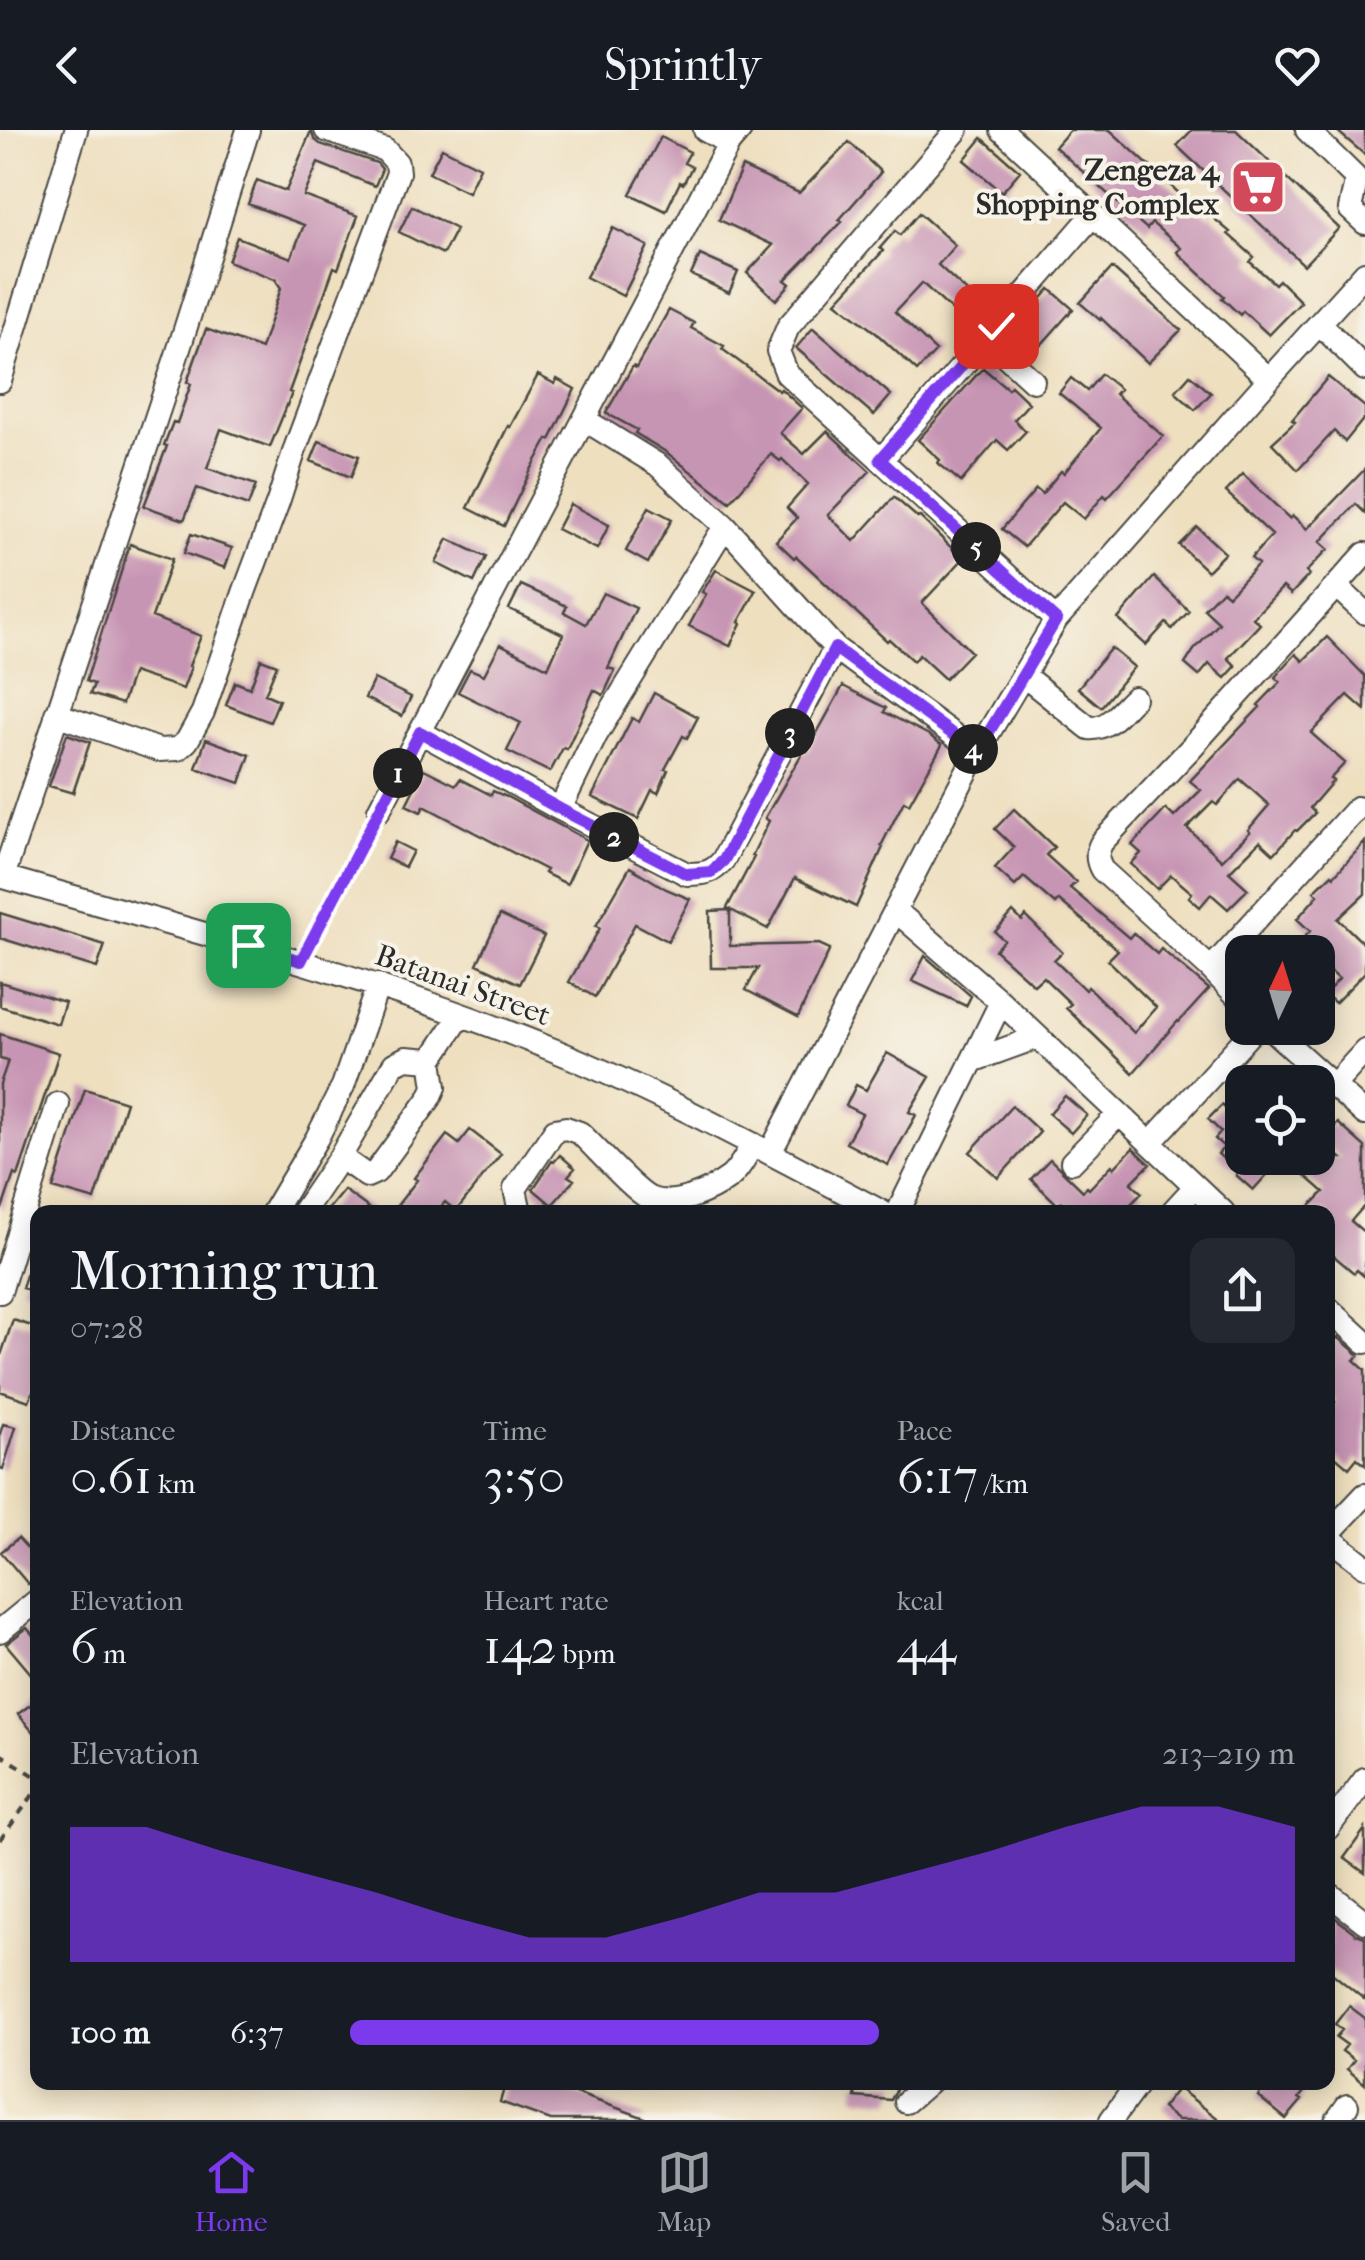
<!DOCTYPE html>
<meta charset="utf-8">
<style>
:root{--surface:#171b24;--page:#242831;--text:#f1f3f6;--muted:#9ea1a6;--line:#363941;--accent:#7c3aed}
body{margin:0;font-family:"IM FELL French Canon",serif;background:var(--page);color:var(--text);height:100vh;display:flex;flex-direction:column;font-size:38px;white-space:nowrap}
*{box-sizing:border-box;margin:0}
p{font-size:32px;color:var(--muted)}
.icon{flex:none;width:55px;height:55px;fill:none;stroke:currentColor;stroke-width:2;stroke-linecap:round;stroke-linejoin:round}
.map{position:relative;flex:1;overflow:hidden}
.sheet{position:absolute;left:30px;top:1075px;width:1305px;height:885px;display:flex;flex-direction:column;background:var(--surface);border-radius:20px;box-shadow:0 5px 25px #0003}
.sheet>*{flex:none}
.needle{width:65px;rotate:4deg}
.tools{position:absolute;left:1225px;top:805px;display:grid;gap:20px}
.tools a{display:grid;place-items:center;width:110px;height:110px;border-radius:20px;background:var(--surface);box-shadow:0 5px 25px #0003;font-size:50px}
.pin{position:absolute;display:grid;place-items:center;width:85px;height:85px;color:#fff;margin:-42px;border-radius:20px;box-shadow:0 5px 15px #0006}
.km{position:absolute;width:50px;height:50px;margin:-25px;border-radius:50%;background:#222;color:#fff;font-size:28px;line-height:50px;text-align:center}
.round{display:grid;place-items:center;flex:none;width:105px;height:105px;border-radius:20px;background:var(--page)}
.head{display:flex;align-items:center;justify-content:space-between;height:170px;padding:0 40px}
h1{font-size:55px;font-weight:600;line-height:75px}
.figures{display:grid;grid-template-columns:repeat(3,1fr);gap:15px;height:170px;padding:10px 40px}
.figures div{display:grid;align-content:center}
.figures b{font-size:50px;font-weight:600}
.figures small{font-size:28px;font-weight:400}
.figures p{font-size:28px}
.chart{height:280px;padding:20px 40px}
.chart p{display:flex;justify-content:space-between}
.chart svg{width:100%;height:180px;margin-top:10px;fill:var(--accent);opacity:.7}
ul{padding:0 40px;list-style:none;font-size:32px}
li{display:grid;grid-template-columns:160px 120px 1fr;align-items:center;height:75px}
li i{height:25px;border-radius:12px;background:var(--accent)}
header{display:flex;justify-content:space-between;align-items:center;height:130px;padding:0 40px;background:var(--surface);font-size:45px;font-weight:600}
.dock{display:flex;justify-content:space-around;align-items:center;height:140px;border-top:2px solid var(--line);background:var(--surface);font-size:28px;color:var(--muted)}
.dock a{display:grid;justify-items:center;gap:5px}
.dock .selected{color:var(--accent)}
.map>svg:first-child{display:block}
.building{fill:#c795b4;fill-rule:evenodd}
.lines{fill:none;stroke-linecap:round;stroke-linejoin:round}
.minor-casing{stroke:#484641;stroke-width:26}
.path{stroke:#484641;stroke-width:4;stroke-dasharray:8 8;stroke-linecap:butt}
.minor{stroke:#fff;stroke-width:22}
.route-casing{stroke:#fff;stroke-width:20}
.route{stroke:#7c3aed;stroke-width:12}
.labels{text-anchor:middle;stroke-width:8;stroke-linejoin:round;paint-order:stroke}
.poi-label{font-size:30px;font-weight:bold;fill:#2b2b2b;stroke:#f7f3e8;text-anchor:end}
.street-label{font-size:30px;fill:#2b2b2b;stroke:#f7f3e8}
</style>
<header><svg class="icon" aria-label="back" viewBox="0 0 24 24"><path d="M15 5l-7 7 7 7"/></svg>Sprintly<svg class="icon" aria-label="heart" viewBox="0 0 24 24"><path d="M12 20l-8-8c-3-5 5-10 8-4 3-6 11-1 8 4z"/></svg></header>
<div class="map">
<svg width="1365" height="1990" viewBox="0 0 1365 1990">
<rect width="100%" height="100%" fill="#f7f3e8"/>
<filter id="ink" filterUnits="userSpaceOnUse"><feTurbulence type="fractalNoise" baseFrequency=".01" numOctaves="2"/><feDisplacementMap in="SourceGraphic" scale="20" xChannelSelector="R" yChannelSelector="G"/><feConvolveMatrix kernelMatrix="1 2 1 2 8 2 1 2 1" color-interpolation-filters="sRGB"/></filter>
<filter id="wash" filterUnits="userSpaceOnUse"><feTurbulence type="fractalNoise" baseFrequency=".0048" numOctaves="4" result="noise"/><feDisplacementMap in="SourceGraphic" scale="40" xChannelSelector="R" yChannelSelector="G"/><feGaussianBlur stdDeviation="2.25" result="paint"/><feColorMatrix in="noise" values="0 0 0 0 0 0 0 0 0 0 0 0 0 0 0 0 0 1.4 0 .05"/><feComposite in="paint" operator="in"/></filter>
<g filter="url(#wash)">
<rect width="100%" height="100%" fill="#eedfbf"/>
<g id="blocks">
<path class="building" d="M 1070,0 L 1110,0 L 1182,66 L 1208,87 L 1210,85 L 1230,102 L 1228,104 L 1254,127 L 1250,132 L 1275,154 L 1279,150 L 1301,172 L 1269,205 L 1243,181 L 1240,185 L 1222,168 L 1224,166 L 1177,122 L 1181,118 L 1152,93 L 1147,99 L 1055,17 Z
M 1192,0 L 1236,0 L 1339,98 L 1304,135 L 1177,16 Z
M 1336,0 L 1365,0 L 1365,25 Z
M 311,1 L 314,9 L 320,14 L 377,33 L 382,39 L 375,56 L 318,33 L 304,66 L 358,86 L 338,139 L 334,137 L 289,262 L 292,263 L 270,317 L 221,299 L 207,338 L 256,355 L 248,376 L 197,358 L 184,390 L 144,376 L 167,316 L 164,315 L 173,292 L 177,293 L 191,254 L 187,252 L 206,199 L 261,219 L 281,158 L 275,149 L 228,131 L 237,107 L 291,128 L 304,95 L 248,74 L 257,50 L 286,61 Z
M 661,7 L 690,22 L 684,33 L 692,37 L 683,54 L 680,52 L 666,81 L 630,64 Z
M 982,8 L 1020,41 L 1002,62 L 964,30 Z
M 849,12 L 881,42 L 839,90 L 842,92 L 785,150 L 790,154 L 776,170 L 747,143 L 773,115 L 719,90 L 742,37 L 799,63 Z
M 442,18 L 480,37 L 468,62 L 429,43 Z
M 412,76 L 456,99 L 443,124 L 399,102 Z
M 919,83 L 955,115 L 938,135 L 977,171 L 960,188 L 922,153 L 895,182 L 936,221 L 917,241 L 876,203 L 836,172 L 883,121 L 880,118 L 895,101 L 900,105 Z
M 613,98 L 648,116 L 623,166 L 586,147 Z
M 700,125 L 738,142 L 729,163 L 691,145 Z
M 1112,138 L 1181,200 L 1148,233 L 1101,188 L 1100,190 L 1080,173 Z
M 1050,159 L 1073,179 L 1041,215 L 1018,195 Z
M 669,180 L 694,193 L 691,198 L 724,216 L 722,219 L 779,261 L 781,259 L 802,278 L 780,303 L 804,324 L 827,301 L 870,341 L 828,385 L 854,411 L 894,367 L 918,388 L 920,387 L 963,429 L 922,473 L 971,522 L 945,549 L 919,525 L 913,531 L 889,509 L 887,511 L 796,426 L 794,428 L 776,411 L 797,388 L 787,378 L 808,354 L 782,329 L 780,331 L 771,324 L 730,372 L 666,322 L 635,303 L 637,300 L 606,283 L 633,236 L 636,238 Z
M 813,198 L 891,265 L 874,285 L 796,218 Z
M 983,238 L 1008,259 L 1011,256 L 1029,273 L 1014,290 L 1026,301 L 1008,320 L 997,310 L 961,352 L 938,333 L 940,330 L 918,310 Z
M 1101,244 L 1120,259 L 1115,264 L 1163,306 L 1107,368 L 1104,365 L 1084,389 L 1063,372 L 1024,417 L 1002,399 L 1036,359 L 1042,364 L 1061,341 L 1064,343 L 1101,298 L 1059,263 L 1071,248 L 1087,261 Z
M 538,245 L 555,254 L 557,249 L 575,259 L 550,310 L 548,309 L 532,338 L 504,396 L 468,378 L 508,296 L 510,297 Z
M 1190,245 L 1211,263 L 1195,280 L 1175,262 Z
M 1328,247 L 1365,277 L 1365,287 L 1345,312 L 1334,301 L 1298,340 L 1272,313 L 1295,292 L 1292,290 Z
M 319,311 L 359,326 L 351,347 L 311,331 Z
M 1365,339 L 1365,383 L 1356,374 L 1320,412 L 1328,419 L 1306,442 L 1309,445 L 1291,464 L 1283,457 L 1253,488 L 1260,494 L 1228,528 L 1236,536 L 1225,548 L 1209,534 L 1199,546 L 1185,534 L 1194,520 L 1219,493 L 1204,479 L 1222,460 L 1228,465 L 1258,434 L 1251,428 L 1272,405 L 1226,362 L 1243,344 L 1290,389 L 1293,386 L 1307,399 Z
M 570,374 L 609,395 L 597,419 L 557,399 Z
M 649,377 L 672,389 L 648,433 L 626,421 Z
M 1197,397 L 1225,423 L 1207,441 L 1179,415 Z
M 191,404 L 232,418 L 225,438 L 184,423 Z
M 448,409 L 486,427 L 474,452 L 436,433 Z
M 130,414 L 172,429 L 152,487 L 201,506 L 189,536 L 191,537 L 183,559 L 133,542 L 122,574 L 90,564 L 94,554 L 86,551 Z
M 716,440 L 756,461 L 739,492 L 741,493 L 730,516 L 689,496 L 706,464 L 702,462 Z
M 1154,447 L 1189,481 L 1172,499 L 1166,493 L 1146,515 L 1118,489 Z
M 521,455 L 567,476 L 564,482 L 586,494 L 603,463 L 636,478 L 608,538 L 615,540 L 605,562 L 603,565 L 594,560 L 567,619 L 563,618 L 550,642 L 507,621 L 521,593 L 458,562 L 470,539 L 484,545 L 500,514 L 548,538 L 563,504 L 509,479 Z
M 1327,507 L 1365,546 L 1365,580 L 1348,565 L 1311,603 L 1345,633 L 1330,649 L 1333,651 L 1310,678 L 1315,683 L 1297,701 L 1295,700 L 1274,724 L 1260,711 L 1229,742 L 1248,759 L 1228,779 L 1211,764 L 1200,777 L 1189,767 L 1192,763 L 1171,745 L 1157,759 L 1131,734 L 1141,723 L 1132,715 L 1166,679 L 1174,687 L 1201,660 L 1190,651 L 1260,577 L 1258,575 L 1280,552 L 1275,547 L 1296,524 L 1303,531 ZM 1240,649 L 1269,675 L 1248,700 L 1250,702 L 1222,730 L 1187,698 L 1213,672 L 1217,675 Z
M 1111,518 L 1134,537 L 1101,577 L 1078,558 Z
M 261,529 L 277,535 L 265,564 L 279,570 L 270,592 L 226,575 L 235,552 L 250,558 Z
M 374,549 L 411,567 L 402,586 L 365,568 Z
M 843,556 L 886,578 L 884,582 L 929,605 L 942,615 L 909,674 L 904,671 L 881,716 L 883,717 L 856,777 L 795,748 L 768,799 L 727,778 L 754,727 L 752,726 L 769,691 L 765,688 L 804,620 L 807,621 Z
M 654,563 L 698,587 L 687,608 L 683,606 L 665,639 L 668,640 L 658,663 L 652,660 L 638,689 L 592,667 L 632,588 L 639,592 Z
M 67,604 L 90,612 L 73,663 L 49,656 Z
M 206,609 L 250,625 L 240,653 L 196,638 Z
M 424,639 L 456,655 L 460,649 L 491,665 L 493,661 L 507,667 L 587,710 L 567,754 L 544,743 L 546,740 L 424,676 L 421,682 L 406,675 Z
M 1014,679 L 1054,717 L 1046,725 L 1076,752 L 1070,758 L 1129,808 L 1133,803 L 1157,824 L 1161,819 L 1209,859 L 1179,892 L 1178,891 L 1133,943 L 1066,878 L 1071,874 L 1043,847 L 1034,855 L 995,820 L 1004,810 L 995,802 L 1013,782 L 1022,791 L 1026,786 L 1062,822 L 1054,830 L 1085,860 L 1088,857 L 1134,903 L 1156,877 L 1108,830 L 1118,820 L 1059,770 L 1055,774 L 1024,747 L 1015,756 L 995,738 L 1014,717 L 995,699 Z
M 395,712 L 413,721 L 405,737 L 387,729 Z
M 1365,712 L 1365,764 L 1338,789 L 1365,815 L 1365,842 L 1335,873 L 1325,864 L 1339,849 L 1318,830 L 1318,822 L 1291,822 L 1310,801 L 1297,789 L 1318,765 L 1314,761 L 1332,744 L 1334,746 Z
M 630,737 L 666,759 L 690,769 L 668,811 L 635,794 L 595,867 L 569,852 L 600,798 L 596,796 Z
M 730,780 L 730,816 L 819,814 L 830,819 L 798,887 L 746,860 L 758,838 L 711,838 L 710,781 Z
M 0,783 L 105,815 L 97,838 L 0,808 Z
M 500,785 L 544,806 L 520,854 L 477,834 Z
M 925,826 L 971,866 L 966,876 L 912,851 Z
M 0,852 L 65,872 L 58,894 L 0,876 Z
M 0,904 L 59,923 L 18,1046 L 14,1044 L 2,1079 L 0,1079 L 0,954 L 8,931 L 0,929 Z
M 887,923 L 930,947 L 909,982 L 916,985 L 888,1035 L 846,1013 L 862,984 L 846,976 L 856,955 L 866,960 Z
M 85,959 L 126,972 L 95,1070 L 53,1058 Z
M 1065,966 L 1087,985 L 1071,1003 L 1049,984 Z
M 1222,975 L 1242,995 L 1242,1028 L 1282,1028 L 1253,1060 L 1236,1045 L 1238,1042 L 1218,1024 L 1224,1017 L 1215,1009 L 1221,1002 L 1208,989 Z
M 1012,976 L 1040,1002 L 998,1048 L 970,1022 Z
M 1324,990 L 1333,998 L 1338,993 L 1365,1017 L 1365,1075 L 1351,1091 L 1365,1103 L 1365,1147 L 1357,1140 L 1354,1143 L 1328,1121 L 1328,1082 L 1304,1082 L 1324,1062 L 1285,1028 L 1341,1028 L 1322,1011 L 1324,1009 L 1318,1004 L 1318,997 Z
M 470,1000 L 501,1024 L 456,1081 L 445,1072 L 437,1082 L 392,1082 L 417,1050 L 414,1048 L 447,1005 L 459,1014 Z
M 1133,1018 L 1150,1034 L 1131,1053 L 1142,1063 L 1123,1082 L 1072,1082 L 1061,1072 L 1058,1075 L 1031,1049 L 1050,1029 L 1083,1061 L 1087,1057 L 1089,1059 L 1112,1035 L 1114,1038 Z
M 560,1025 L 575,1038 L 568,1046 L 574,1050 L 552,1075 L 533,1059 L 552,1031 L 554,1032 Z
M 344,1060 L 374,1082 L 326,1082 Z
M 34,1120 L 38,1120 L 38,1162 L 22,1158 Z
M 13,1190 L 38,1198 L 38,1249 L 29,1271 L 0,1261 L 0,1228 Z
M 1338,1207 L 1359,1225 L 1354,1230 L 1365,1240 L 1365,1335 L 1357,1328 L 1349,1338 L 1328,1320 L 1328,1280 L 1335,1272 L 1328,1264 L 1328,1218 Z
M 3,1294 L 16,1297 L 3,1339 L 0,1338 L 0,1304 Z
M 18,1408 L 38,1430 L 38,1446 L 28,1454 L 1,1422 Z
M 27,1498 L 38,1511 L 38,1552 L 6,1514 Z
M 38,1569 L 38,1608 L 18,1584 Z
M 1365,1699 L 1365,1743 L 1344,1728 Z
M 1328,1782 L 1356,1804 L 1365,1807 L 1365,1870 L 1328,1840 Z
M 1349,1876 L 1365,1888 L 1365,1954 L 1347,1939 L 1354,1930 L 1342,1921 L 1347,1915 L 1336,1907 L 1342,1900 L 1335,1894 Z
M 506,1952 L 545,1952 L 645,1988 L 645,1990 L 551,1990 L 500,1972 Z
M 857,1952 L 897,1952 L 896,1960 L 891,1970 L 855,1967 Z
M 1269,1952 L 1312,1952 L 1299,1968 L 1302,1970 L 1286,1989 L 1258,1966 Z
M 1178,1958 L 1220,1990 L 1177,1990 L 1162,1978 Z"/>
</g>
</g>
<g filter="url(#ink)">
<use href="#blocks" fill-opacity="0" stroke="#484641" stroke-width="2.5"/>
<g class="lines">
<g class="minor-casing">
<path id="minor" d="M 705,0 L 729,13 L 740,0
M 957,0 L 788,197 L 778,221 L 787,244 L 1056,490
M 1002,0 L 1269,249
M 1307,0 L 1355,47 L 1355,56 L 1350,79 L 1365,93
M 1320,194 L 1365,239
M 986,208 L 1033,251
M 0,251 L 76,0
M 585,290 L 658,335 L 725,396 L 835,518 L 977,622
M 881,330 L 1093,85
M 1336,456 L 1365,483
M 1023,545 L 1089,598 C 1108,600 1121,580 1134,568
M 56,584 L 159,620 L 178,619 L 187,611 L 203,582 L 245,460 L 278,372 L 296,316 L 398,43 L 397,33 L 385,20 L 326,0
M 420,602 L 560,679 L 687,744 C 703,744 713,743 723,730 L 835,518
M 560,679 L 596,605 L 725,396
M 379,680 L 729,13
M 0,746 C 188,800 375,847 556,921 C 668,967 775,1026 882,1082
M 3,747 L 177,225 L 248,0
M 896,781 L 1001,872 L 1223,1082
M 1211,839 L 1357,678
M 1242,871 L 1211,839 L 1102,740 C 1096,730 1096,722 1102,712 L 1190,619 L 1365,424
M 1270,898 L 1365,984
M 972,931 L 1038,907
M 1333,956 L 1365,921
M 1150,1013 L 1255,898
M 770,1023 L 977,622 L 1056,490 L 1269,249 L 1365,143
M 340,1027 L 367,1046 L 376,1042 L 430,968 L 435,957 L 431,930
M 1072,1032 L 1119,984
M 273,1082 L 317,1008 L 343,956 L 378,855
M 303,1082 L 340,1027 L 394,934 L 406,928 L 431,930 L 461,885
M 520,1082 L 515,1059 L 555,1000 L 566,998 L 580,1003 C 596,1018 633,1060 649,1068 C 673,1079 711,1061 730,1047 C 740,1039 746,1025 753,1014
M 898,1082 L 1001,872
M 1172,1082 L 1195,1057
M 0,1162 L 58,974
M 1328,1178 L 1365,1212
M 1328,1404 L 1365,1365
M 1328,1407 L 1365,1436
M 0,1501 L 38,1470
M 1328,1698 L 1365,1649
M 1328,1763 L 1365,1792
M 906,1972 L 929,1952
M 1111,1990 L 1139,1952
M 1337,1990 L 1347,1976"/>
</g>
<path class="path" d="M 310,813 L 370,697
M 0,1624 L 38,1648
M 0,1710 L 38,1658"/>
<use href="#minor" class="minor"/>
</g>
</g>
<g class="lines" filter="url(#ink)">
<g class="route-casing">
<path id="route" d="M 248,815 L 301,831 L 420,602 L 560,679 L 687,744 L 711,742 L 724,730 L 835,518 L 977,622 L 1056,490 L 880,330 L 996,196"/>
</g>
<use href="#route" class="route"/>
</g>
<defs>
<g id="supermarket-square" transform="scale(2.875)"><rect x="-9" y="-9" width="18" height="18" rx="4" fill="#d1495b" stroke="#f7f3e8"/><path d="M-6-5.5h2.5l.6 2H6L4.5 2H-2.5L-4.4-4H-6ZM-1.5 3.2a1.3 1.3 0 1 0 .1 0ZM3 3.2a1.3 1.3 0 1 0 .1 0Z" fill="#fff"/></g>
</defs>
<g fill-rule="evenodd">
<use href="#supermarket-square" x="1258" y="57"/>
</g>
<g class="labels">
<g class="poi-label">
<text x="1219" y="50">Zengeza 4<tspan x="1219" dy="34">Shopping Complex</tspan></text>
</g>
<g class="street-label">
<text transform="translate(463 855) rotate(20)" y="10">Batanai Street</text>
</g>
</g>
</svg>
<div class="tools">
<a><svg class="needle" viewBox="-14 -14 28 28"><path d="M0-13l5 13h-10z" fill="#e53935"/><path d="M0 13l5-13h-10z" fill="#9ea1a6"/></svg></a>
<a><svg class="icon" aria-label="locate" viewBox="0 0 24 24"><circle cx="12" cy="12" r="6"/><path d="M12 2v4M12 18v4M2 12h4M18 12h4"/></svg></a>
</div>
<div class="pin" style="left:248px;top:815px;background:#1e9e55"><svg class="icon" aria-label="arrive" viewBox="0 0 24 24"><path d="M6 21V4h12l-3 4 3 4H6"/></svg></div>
<div class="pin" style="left:996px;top:196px;background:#d93025"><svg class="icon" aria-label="check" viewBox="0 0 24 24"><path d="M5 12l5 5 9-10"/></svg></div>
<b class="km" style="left:398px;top:643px">1</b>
<b class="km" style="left:614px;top:707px">2</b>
<b class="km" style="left:790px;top:603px">3</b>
<b class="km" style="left:973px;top:619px">4</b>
<b class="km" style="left:976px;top:417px">5</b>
<section class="sheet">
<div class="head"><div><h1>Morning run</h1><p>07:28</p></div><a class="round"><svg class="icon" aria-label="share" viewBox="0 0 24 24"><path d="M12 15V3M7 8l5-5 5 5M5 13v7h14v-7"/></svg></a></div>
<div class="figures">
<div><p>Distance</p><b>0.61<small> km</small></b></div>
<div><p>Time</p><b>3:50</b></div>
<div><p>Pace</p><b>6:17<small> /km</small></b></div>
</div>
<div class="figures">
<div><p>Elevation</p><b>6<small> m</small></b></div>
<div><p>Heart rate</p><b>142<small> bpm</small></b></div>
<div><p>kcal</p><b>44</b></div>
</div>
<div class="chart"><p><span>Elevation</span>213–219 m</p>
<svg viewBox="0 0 160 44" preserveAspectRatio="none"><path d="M0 44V11L10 11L20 17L30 22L40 27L50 33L60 38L70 38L80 33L90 27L100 27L110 22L120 17L130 11L140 6L150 6L160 11V44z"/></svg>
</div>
<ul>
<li><b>100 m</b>6:37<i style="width:56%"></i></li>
</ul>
</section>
</div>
<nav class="dock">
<a class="selected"><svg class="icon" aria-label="home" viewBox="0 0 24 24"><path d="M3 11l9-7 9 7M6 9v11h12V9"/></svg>Home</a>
<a><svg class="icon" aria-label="map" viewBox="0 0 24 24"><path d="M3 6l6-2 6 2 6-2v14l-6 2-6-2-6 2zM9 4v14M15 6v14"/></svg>Map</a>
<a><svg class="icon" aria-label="saved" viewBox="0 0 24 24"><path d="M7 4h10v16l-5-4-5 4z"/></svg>Saved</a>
</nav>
